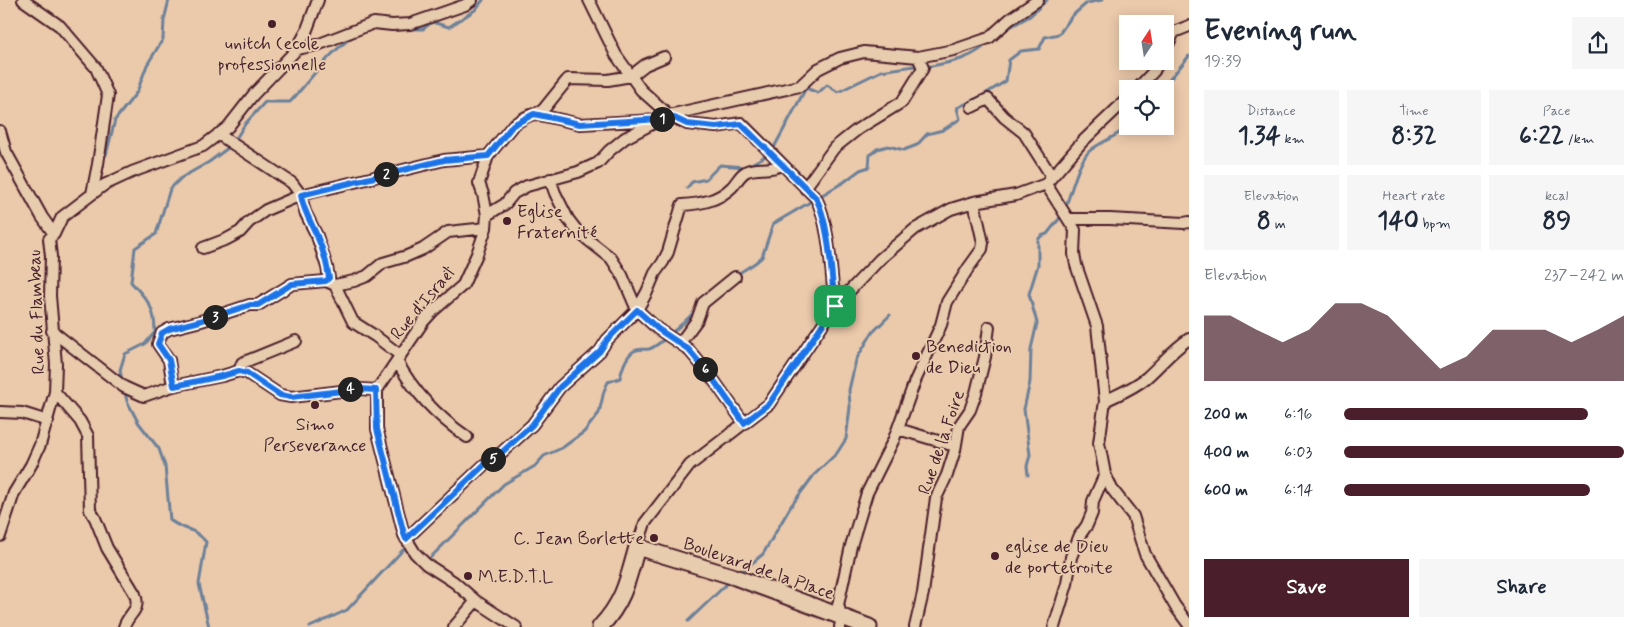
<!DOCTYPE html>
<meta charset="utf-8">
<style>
:root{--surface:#fff;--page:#f6f6f7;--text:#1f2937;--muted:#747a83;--accent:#4a1f2b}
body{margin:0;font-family:Mynerve,sans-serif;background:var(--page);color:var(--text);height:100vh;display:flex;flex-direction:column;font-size:19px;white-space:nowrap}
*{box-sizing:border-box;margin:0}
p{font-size:16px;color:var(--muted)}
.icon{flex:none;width:28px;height:28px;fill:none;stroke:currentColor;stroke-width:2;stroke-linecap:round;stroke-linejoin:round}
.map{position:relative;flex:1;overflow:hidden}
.drawer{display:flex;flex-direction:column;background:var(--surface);width:450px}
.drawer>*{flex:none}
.needle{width:32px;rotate:12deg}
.tools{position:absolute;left:1119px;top:15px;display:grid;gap:10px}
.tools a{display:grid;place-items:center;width:55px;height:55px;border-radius:0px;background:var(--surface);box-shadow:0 2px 12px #0003;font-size:25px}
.pin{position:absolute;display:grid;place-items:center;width:42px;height:42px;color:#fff;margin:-21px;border-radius:10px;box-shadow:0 2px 8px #0006}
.km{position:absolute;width:25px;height:25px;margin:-12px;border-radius:50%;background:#222;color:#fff;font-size:14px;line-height:25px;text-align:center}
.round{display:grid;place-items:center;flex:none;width:52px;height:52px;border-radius:0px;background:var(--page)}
.overview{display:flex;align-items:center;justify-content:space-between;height:85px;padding:0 15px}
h1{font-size:28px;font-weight:700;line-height:38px}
.figures{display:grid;grid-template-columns:repeat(3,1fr);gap:8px;height:85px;padding:5px 15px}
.figures div{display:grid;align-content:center;border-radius:0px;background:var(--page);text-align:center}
.figures b{font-size:25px;font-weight:700}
.figures small{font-size:14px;font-weight:400}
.figures p{font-size:14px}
.chart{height:140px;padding:10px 15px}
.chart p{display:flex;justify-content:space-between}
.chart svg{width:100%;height:90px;margin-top:5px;fill:var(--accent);opacity:.7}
.action{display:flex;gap:10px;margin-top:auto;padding:10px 15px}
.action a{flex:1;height:58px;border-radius:0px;background:var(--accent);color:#fff;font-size:20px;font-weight:700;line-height:58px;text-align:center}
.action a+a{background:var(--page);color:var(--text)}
ul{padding:0 15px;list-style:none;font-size:16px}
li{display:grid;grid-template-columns:80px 60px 1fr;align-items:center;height:38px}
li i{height:12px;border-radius:6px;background:var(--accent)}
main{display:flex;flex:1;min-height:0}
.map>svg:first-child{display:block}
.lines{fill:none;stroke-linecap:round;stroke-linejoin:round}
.stream{stroke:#6c8199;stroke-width:3}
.street-casing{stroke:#4a1f2b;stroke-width:14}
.secondary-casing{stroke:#4a1f2b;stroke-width:19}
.street{stroke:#e7ccae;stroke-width:10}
.secondary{stroke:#e7ccae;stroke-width:15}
.route-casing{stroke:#fff;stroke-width:10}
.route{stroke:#1a73e8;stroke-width:6}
.poi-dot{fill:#4a1f2b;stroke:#e7ccae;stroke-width:2}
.labels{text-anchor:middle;stroke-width:4;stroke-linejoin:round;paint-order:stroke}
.poi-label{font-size:18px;fill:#4a1f2b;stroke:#e7ccae;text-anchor:start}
.street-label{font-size:18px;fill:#4a1f2b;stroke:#e7ccae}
</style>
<main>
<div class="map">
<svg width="1189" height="627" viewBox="0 0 1189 627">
<rect width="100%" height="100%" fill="#ebc9ab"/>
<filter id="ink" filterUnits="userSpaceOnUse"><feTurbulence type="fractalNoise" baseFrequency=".02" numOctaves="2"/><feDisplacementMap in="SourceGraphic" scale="10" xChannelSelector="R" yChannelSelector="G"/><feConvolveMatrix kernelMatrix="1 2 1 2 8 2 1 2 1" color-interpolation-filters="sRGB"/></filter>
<g filter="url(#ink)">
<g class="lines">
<path class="stream" d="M 397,29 L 423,29 L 432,22 L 449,27 L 475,10 L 483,0
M 1003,31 L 1030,16 L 1047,0
M 926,67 C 952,62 971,60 990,41
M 1162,89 L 1189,56
M 106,155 L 115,120 L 137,92 L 147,65 L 163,39 L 164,20 L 169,0
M 687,188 L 692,182 L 706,179 L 720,165 L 746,167 L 771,153 L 806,88 L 818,93 L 827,85 L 838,92 L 881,71 L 914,66 L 920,67
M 1065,208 C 1071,194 1079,157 1092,149 C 1103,141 1118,136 1128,126
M 736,275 L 755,263 L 762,257 L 773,224 L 844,182 L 860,170 L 869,167 L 870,155 L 877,149 L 888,146 L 904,150 L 917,145 L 927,134 L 943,130 L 960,119 L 957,108 L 985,94 L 1006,81 L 1009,60 L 1021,51 L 1039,49 L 1045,37 L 1059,34 L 1072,16 L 1087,3 L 1102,0
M 122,381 L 120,370 L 125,354 L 145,344 L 155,332 C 155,306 147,300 131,282 L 135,248 L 156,234 L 170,189 L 181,178 L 209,162 L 232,145 L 245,124 L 265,102 L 290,102 C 311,79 328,53 355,35
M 124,389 L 127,401 L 138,422 L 159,449 L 165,466 L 170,520 C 183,531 193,526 206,542 L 199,584 L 209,627
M 1028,475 L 1027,466 L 1030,455 L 1024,409 L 1030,382 L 1031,349 L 1037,323 L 1029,294 L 1038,265 L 1038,240 L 1041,236 L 1047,234 L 1063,214
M 431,557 L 504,484 L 535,466 L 544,456 L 562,448 L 584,432 L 599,413 L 604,391 L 608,382 L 620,378 C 622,369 626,356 634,351 C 639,348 644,350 649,349 C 658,347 690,317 697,309
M 740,573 L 763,554 L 791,506 L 814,475 L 837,453 L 846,439 L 850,407 L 849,390 L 856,360 L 872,333 L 890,315
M 688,621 L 731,580
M 310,627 L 347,610 L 401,552 L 439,514"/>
<g class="street-casing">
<path id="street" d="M 23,0 L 60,26 L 96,68 L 108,95 L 98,164 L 92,194
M 589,0 L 616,55 L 641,90 L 669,115 L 687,124 L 716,127 L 741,123 L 816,198 C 830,225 831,275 835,306
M 297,49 L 317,45 L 374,23 L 392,25 L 410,24 L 465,5 L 472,0
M 1165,51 L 1174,32 L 1189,26
M 1137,89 L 1154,71 L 1159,61
M 972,107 L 988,99 L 1004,117 L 1024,133 L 1052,177
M 535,114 L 580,124 L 656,120
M 0,131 L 6,152 L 42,217 L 54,234
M 218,134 L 292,183 L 301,195 L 305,212 L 317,236 L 327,267 L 329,278 L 326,281
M 550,179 L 555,193 L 568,219 L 578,232 L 611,258 L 622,275 L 637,310 L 658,329 L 688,349 L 710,375 L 744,423
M 1046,184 L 1075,230 L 1074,254 L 1076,265 L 1097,326 L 1105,401 L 1099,443 L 1105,474 L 1112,489 L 1133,516 L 1145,554 L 1175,606 L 1189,625
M 805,188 L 834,148 L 858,129 L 902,102 L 923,68 L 918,57
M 487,215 L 505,204 L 514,193 L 527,186 L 578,172 L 598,163 L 609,151 L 625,138 L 669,115 L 800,86 L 818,69 L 840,58 L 864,52 L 918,57 L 954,50 L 989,38 L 1010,19 L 1038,0
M 1069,219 L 1110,219 L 1184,223 L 1189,222
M 203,248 L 227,239 L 240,232 L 249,222 L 266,210 L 301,195 L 444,160 L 488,156
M 335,285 L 354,281 L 367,276 L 383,263 L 407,256 L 423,249 L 448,232 L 486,228
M 52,331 L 124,387 L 144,396 L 173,386 L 222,376 L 239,371 L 247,373 L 280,395 L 291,397 L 359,389 L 377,390
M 680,343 L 697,320 L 703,303 L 735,277
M 397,361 C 414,393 438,417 467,437
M 239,371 L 242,363 L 296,341
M 173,386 L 169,360 L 158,344 L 162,333 L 169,329 L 201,321 L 250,305 L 258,305 L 292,284 L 326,281 L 335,285 L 353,322 L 375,336 L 400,355
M 55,392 L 80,421 L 88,436 L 90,510 L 95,518 L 107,548 L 135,594 C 141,611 129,612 124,627
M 1105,401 C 1119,394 1134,388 1146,378 C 1161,365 1172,350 1189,339
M 0,412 L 22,413 L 48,421
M 898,429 L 955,446
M 0,536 L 14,493 L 31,465 L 40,445 L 55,392 L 56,364 L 50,296 L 51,256 L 49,239 L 54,234 L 62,217 L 104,185 L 132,172 L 203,146 L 228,127 L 253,95 L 297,49 L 306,32 L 318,0
M 406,539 L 484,465 L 501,453 L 532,425 L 560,387 L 600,351 L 607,340 L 637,310 L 647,292 L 655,273 L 663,262 L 668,252 L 682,205 C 700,204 718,201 732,187 C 737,182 740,174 747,171 C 758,167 771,171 781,165
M 637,547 L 645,523 L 690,465 L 769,404 L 835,306 L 880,259 L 915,229 L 951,209 L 974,202 L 1016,195 L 1046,184 L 1082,142 L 1128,98
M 454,627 L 476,601
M 516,627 L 476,601 L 454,582 L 426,564 L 415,553 L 404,535 L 377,429 L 377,390 L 423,322 L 433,311 L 463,285 L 477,254 L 486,228 L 487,215 L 483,194 L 479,183 L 488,156 L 513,125 L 526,117 L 543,110 L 568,79 L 608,80 L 631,76 L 645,65 L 664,57
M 840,627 L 842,617 L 838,605 L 851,546 L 867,493 L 894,439 L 915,381 L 941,325 L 947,302 L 969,267 L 982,249 L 983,243 L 974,202
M 915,627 L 923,593 L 936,498 L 947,475 L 955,450 L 959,426 L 970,410 L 976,393 L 985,357 L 989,327
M 1054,627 L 1067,584 L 1071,557 L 1080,535 L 1087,525 L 1092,513 L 1093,501 L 1105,474"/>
</g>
<g class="secondary-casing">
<path id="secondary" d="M 600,627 C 624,602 628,579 637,547 L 735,577 L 869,627"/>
</g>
<use href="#street" class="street"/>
<use href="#secondary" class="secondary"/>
</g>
</g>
<g class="lines" filter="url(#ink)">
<g class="route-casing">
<path id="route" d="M 534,114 L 580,124 L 661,119 L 668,115 L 687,124 L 716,127 L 741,124 L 816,198 C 830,225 831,275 835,306 L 769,404 L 744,423 L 710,375 L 688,349 L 658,329 L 637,310 L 607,340 L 600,351 L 560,387 L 532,425 L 501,453 L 484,465 L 406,539 L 404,534 L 377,429 L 376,390 L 359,389 L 291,397 L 280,395 L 247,373 L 239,371 L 222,376 L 174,386 L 169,360 L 158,344 L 162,333 L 169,329 L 200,321 L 250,305 L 258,305 L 292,284 L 326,281 L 329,278 C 327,264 323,249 317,236 C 311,222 303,210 301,195 L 444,160 L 488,156 L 513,125 Z"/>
</g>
<use href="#route" class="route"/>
</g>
<g class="poi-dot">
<circle cx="272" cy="24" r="5"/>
<circle cx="507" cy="221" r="5"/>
<circle cx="916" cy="356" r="5"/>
<circle cx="315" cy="405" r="5"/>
<circle cx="654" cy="538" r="5"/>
<circle cx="995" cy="556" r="5"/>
<circle cx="468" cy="576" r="5"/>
</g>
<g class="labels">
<g class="poi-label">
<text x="272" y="49" text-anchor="middle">unitch (ecole<tspan x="272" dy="21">professionnelle</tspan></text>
<text x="517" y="217">Eglise<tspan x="517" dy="21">Fraternité</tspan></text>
<text x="926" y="352">Benediction<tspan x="926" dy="21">de Dieu</tspan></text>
<text x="315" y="430" text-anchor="middle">Simo<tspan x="315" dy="21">Perseverance</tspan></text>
<text x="644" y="544" text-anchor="end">C. Jean Borlette</text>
<text x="1005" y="552">eglise de Dieu<tspan x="1005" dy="21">de portetroite</tspan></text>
<text x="478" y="582">M.E.D.T.L</text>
</g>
<g class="street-label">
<text transform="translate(422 303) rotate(-50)" y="6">Rue d'Israël</text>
<text transform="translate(36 312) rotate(-92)" y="6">Rue du Flambeau</text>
<text transform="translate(941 442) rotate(-71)" y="6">Rue de la Foire</text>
<text transform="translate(759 568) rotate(19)" y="6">Boulevard de la Place</text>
</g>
</g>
</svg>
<div class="tools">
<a><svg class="needle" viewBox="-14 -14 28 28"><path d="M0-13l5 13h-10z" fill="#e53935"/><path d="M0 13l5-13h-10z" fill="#747a83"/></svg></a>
<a><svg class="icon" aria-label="locate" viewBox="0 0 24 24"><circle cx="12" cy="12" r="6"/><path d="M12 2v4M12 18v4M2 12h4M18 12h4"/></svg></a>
</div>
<div class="pin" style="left:835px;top:306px;background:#1e9e55"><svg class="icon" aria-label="arrive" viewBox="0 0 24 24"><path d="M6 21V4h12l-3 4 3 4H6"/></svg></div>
<b class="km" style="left:662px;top:119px">1</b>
<b class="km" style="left:386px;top:174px">2</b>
<b class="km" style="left:215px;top:317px">3</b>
<b class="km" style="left:350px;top:389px">4</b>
<b class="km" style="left:493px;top:459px">5</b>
<b class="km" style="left:705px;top:369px">6</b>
</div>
<section class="drawer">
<div class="overview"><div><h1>Evening run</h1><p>19:39</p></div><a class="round"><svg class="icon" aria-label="share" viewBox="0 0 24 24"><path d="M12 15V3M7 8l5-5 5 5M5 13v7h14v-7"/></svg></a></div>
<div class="figures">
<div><p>Distance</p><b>1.34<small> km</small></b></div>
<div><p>Time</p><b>8:32</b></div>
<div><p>Pace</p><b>6:22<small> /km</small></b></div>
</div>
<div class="figures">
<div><p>Elevation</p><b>8<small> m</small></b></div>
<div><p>Heart rate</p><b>140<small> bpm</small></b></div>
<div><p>kcal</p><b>89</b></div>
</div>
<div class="chart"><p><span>Elevation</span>237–242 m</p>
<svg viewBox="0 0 160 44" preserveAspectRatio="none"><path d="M0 44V12L10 12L20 19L30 25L40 19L50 6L60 6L70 12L80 25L90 38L100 32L110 19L120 19L130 19L140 25L150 19L160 12V44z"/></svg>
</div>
<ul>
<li><b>200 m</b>6:16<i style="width:87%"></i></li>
<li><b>400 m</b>6:03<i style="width:100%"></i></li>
<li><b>600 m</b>6:14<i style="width:88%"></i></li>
</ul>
<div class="action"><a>Save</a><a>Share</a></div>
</section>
</main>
